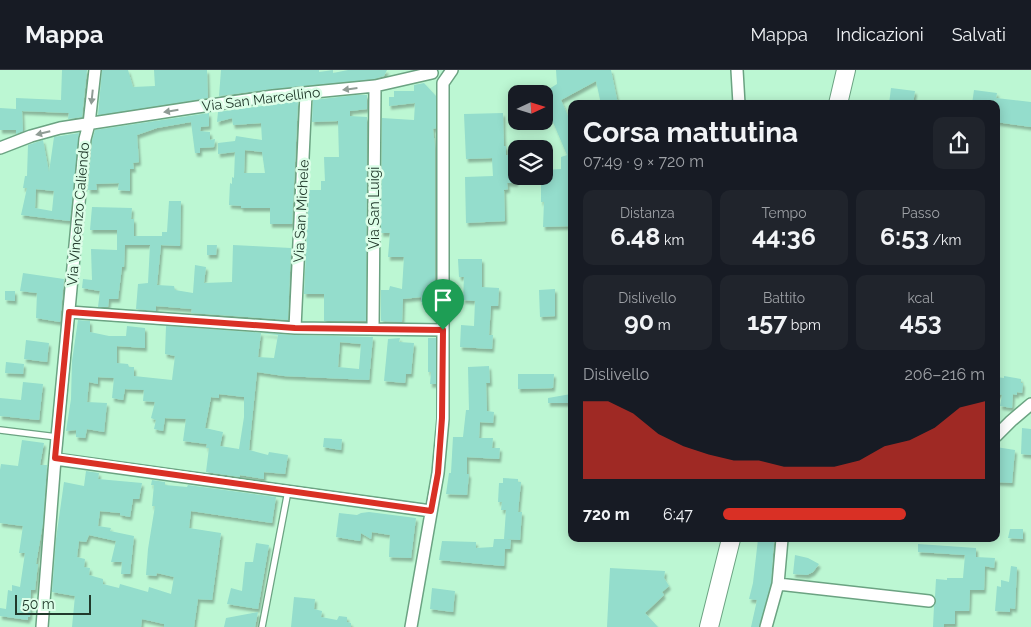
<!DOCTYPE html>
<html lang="it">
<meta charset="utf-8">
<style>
:root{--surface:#171b24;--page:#20242c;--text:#f1f3f6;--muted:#9ea1a6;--line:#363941;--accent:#d93025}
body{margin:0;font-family:Raleway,sans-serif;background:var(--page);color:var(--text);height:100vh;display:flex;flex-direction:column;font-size:19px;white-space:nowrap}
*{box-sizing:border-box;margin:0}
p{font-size:16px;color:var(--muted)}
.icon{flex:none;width:28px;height:28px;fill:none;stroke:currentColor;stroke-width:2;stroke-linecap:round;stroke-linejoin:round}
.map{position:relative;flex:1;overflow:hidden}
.side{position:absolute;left:568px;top:30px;width:432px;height:442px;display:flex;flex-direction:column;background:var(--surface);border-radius:10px;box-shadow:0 2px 12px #0003}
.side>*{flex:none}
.needle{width:32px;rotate:86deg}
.controls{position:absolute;left:508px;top:15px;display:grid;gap:10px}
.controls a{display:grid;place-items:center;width:45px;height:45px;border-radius:10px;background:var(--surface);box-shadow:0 2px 12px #0003;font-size:25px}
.scale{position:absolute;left:15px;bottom:12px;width:76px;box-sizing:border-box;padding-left:5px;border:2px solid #21392b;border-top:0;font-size:14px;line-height:18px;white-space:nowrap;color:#21392b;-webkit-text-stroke:4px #dcfee8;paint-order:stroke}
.pin{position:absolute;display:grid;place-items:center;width:42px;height:42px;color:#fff;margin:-51px -21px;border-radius:50% 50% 50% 0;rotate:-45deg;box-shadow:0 0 5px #0007}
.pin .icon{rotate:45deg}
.round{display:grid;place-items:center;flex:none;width:52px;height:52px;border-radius:10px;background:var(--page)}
.summary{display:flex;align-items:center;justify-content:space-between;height:85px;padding:0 15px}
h1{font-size:28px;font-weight:700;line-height:38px}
.stats{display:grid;grid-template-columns:repeat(3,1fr);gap:8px;height:85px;padding:5px 15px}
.stats div{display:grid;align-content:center;border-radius:10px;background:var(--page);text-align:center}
.stats b{font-size:25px;font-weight:700}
.stats small{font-size:14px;font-weight:400}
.stats p{font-size:14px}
.chart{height:140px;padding:10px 15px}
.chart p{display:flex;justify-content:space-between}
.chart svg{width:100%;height:90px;margin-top:5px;fill:var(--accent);opacity:.7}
ul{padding:0 15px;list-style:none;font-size:16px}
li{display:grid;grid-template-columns:80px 60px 1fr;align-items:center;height:38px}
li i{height:12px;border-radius:6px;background:var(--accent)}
header{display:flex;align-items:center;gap:30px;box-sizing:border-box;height:70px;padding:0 25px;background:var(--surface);border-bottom:1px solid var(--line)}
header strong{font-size:24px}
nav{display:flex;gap:28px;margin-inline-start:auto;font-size:18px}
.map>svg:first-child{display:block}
.building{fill:#94ddcc;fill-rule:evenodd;filter:url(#shadow)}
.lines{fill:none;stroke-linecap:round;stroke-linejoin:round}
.service-casing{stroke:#6ba382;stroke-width:8}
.minor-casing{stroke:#6ba382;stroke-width:14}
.primary-casing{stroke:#6ba382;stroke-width:20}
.service{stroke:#fff;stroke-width:5.5}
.minor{stroke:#fff;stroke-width:11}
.primary{stroke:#fff;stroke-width:18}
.oneway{fill:#909c95}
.route-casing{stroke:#fff;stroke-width:10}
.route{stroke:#d93025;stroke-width:6}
.labels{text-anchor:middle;stroke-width:5;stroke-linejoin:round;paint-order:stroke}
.street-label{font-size:14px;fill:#21392b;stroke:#dcfee8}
</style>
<header>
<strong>Mappa</strong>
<nav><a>Mappa</a><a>Indicazioni</a><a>Salvati</a></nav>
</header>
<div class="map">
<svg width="1031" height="557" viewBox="0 0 1031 557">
<defs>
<filter id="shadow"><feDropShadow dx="2" dy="3.5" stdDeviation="1" flood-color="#0004"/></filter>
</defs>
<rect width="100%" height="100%" fill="#bcf7d3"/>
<path class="building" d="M 62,0 L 87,0 L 82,47 L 68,49 L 69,43 L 22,41 L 23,61 L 16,64 L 16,60 L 0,60 L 0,38 L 16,39 L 16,28 L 61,30 Z
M 102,0 L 128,0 L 133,17 L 155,16 L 154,0 L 207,0 L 208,28 L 98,45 Z
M 221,0 L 319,0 L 319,2 L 333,0 L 333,3 L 348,0 L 387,0 L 384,6 L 374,9 L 272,19 L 219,26 Z
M 556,0 L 611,0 L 618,34 L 601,34 L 596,11 L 561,30 L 571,53 L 571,156 L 543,157 L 544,132 L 541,132 L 541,106 L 544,106 L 544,100 L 561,99 L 561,87 L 567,85 L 544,31 L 544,22 L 557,14 Z
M 424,13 L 436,26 L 436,58 L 433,59 L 435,76 L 435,233 L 421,232 L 421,227 L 403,229 L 402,252 L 381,251 L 381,220 L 389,220 L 390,216 L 402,219 L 404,187 L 388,187 L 390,163 L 381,163 L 382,48 L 414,50 L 415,33 L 389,36 L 389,27 L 394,27 L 394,21 L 414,21 L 414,15 Z
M 891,18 L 915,21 L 913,34 L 889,34 Z
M 974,20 L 997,23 L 995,34 L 972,34 Z
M 356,25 L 367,25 L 367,39 L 350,41 L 350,46 L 367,47 L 366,251 L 324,251 L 324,224 L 304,224 L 309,120 L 321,120 L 321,111 L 325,111 L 324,87 L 339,87 L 338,51 L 312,52 L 313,30 Z
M 996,28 L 1031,32 L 1031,57 L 996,52 Z
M 298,31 L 292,154 L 270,154 L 270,138 L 241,138 L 241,136 L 229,135 L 230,113 L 232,114 L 232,107 L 234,108 L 235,82 L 218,84 L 218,73 L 235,71 L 236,66 L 262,70 L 261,53 L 233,55 L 232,48 L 217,52 L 218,42 ZM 245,80 L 262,82 L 265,103 L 244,103 Z
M 209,43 L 209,56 L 201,57 L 200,61 L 210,62 L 210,70 L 215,69 L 214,77 L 200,78 L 200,83 L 195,83 L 191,52 L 157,58 L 137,65 L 139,92 L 133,93 L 134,99 L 130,99 L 130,121 L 118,120 L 119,113 L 96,114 L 97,120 L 88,120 L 92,70 L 95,60 Z
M 503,43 L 504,76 L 506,76 L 506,85 L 516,85 L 516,113 L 507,113 L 508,119 L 504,120 L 505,151 L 466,153 L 465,107 L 493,106 L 492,88 L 466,89 L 464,44 Z
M 79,63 L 70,151 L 21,145 L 27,118 L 23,118 L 25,106 L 27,106 L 28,75 L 43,70 L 49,102 L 54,67 ZM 36,119 L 54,121 L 52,141 L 35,138 Z
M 169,131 L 181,131 L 180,176 L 161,175 L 157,215 L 174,216 L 175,220 L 193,223 L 195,195 L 206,197 L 204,213 L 232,212 L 233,175 L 291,178 L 288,250 L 191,243 L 192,239 L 156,236 L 156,241 L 136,239 L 138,214 L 148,213 L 150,175 L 125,175 L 124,197 L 122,197 L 118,229 L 109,229 L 108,237 L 98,237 L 100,221 L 82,218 L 83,209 L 92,210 L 91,179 L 117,180 L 117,160 L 90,160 L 92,137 L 132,138 L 131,149 L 134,149 L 134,166 L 162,166 L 162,162 L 167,162 Z
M 207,175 L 217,175 L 216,185 L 207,185 Z
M 458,189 L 482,189 L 482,217 L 499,218 L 498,236 L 491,236 L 489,265 L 493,265 L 492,279 L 460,277 L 461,255 L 474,256 L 475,231 L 463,230 L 464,207 L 459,207 Z
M 23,203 L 64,209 L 60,252 L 36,248 L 37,223 L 20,221 Z
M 555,219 L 555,246 L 540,247 L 539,220 Z
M 5,221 L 15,221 L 15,231 L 5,230 Z
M 78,250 L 90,251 L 90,262 L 109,266 L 126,266 L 127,256 L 145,258 L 145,278 L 117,276 L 117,293 L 128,294 L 129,297 L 134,297 L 134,306 L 172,310 L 175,286 L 165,284 L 166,256 L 294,265 L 373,267 L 369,310 L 284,306 L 257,302 L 249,380 L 268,385 L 269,382 L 288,385 L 285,404 L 264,402 L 264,409 L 240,405 L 240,407 L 206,402 L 209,378 L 206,378 L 207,374 L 183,371 L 186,349 L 165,348 L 163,361 L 154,359 L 156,350 L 151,348 L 155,332 L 143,331 L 144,320 L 125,319 L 123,330 L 112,328 L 114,308 L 98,307 L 98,314 L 89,312 L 87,332 L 107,333 L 104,362 L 87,359 L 85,368 L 76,367 L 76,360 L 66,361 L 71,329 L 72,291 ZM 261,263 L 278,265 L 274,288 L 258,287 ZM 340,272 L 361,274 L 359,299 L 338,297 ZM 219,324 L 244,327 L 244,347 L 239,379 L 220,376 L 223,362 L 205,358 L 211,327 L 219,328 Z
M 400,268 L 399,272 L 414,273 L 411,304 L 406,304 L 405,313 L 384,311 L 388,269 Z
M 428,268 L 436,268 L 436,314 L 430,314 L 431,302 L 428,302 Z
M 26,270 L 49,273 L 47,292 L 24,289 Z
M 6,292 L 24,294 L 23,304 L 5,303 Z
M 489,296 L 490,313 L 486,313 L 487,341 L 494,342 L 493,353 L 480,352 L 479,368 L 493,368 L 492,378 L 500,378 L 499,389 L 467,387 L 467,404 L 469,404 L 467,425 L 446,424 L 449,403 L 451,403 L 453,367 L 463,367 L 466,340 L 469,340 L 468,297 Z
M 518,304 L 554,304 L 553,318 L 518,319 Z
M 1004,306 L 1021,309 L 1021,313 L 1023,313 L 1022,323 L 1017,322 L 1017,325 L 1013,324 L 1012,338 L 1000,336 L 1002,325 L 996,324 L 996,307 L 1004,308 Z
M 23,312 L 43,314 L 39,350 L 0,346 L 0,328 L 21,330 Z
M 571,324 L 571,333 L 548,333 L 548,328 Z
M 1022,358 L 1031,359 L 1031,385 L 1021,384 Z
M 324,368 L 342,369 L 341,380 L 323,377 Z
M 22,370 L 44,373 L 40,395 L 47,395 L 43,453 L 36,494 L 38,494 L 35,520 L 31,520 L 30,547 L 28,547 L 28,550 L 0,546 L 0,538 L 6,539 L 8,520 L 12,521 L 12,515 L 20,517 L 25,483 L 19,483 L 23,456 L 0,453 L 0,400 L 1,394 L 18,396 Z
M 996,377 L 1015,380 L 1012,413 L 996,412 Z
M 86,401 L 99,403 L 98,409 L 142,413 L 139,429 L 133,429 L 130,447 L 120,445 L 120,443 L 100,441 L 98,456 L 111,458 L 110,461 L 134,466 L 130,504 L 121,504 L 122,492 L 111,492 L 116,471 L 89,465 L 86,472 L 79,471 L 77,487 L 85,489 L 84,497 L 90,498 L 89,505 L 103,509 L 103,514 L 119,518 L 120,514 L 148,522 L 149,517 L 171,524 L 174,507 L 157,503 L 156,506 L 146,505 L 148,479 L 155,436 L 152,436 L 154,415 L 151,415 L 152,410 L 165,412 L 165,415 L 187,417 L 188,415 L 276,427 L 272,453 L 191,441 L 189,458 L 221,463 L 212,530 L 198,529 L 194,557 L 164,557 L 164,554 L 142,549 L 141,557 L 72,557 L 75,526 L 52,522 L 56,469 L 64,412 L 84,416 Z
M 503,408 L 518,409 L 518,412 L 521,412 L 518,442 L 522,442 L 520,470 L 506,469 L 511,470 L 510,479 L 505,479 L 504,496 L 439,490 L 442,471 L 476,472 L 476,478 L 493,477 L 494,469 L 504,469 L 506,440 L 501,440 L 502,432 L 498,432 L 499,413 L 503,413 Z
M 369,442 L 416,448 L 411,488 L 389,487 L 390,465 L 372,462 L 371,469 L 361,463 L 360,471 L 336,467 L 339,443 L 357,445 L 361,443 Z
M 1010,459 L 1023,459 L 1023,469 L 1008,468 Z
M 758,469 L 774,469 L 771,513 L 759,557 L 751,557 L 757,530 L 749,529 L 753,513 Z
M 256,473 L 269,475 L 258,539 L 227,534 L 231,518 L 242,521 L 245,492 L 253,492 Z
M 918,474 L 976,478 L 976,487 L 995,488 L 994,498 L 985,496 L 984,520 L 970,520 L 969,541 L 955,541 L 955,554 L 944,554 L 944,557 L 933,557 L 934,536 L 936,531 L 935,527 L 936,509 L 947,510 L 947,508 L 963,508 L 965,485 L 918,482 Z
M 795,485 L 808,488 L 819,494 L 813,502 L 807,505 L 793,504 Z
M 1011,496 L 1017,497 L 1015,539 L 1010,538 L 1010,542 L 995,541 L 997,516 L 1001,517 L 1001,510 L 1009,512 Z
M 610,498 L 665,501 L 664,508 L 669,516 L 662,522 L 664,525 L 645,543 L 658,557 L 607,557 Z
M 432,518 L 455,521 L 453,542 L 430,539 Z
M 294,527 L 315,529 L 314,539 L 322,541 L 321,547 L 337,550 L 339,546 L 347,547 L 347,552 L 351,553 L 351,557 L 291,557 Z
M 258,542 L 255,557 L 224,557 L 226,548 Z"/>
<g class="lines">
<g class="service-casing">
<path id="service" d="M 0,360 L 57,367
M 262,557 L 288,421"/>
</g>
<g class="minor-casing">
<path id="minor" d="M 737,0 L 739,34
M 443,13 L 452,0
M 0,78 L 31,66 L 60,58 L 197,37 L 273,26 L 375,16 L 432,3
M 69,242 L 295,258 L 443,260
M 295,258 L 306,24
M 373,259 L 375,16
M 996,366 L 1011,351 L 1031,334
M 55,389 L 431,441
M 778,514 L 929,531
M 42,557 L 55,389 L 85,69 L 89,54 L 95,0
M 411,557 L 438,403 L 443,349 L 443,13
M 766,557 L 778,514 L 782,469"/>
</g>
<g class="primary-casing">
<path id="primary" d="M 838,34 L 846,0
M 709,557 L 731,469"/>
</g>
<use href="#service" class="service"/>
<use href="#minor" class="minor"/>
<use href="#primary" class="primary"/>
</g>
<defs><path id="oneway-solid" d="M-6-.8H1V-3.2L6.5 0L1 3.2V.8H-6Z" transform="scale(1.25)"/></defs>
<g class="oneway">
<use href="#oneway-solid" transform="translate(350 19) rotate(173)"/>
<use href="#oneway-solid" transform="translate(92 27) rotate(96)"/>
<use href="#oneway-solid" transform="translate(171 41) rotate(171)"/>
<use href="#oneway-solid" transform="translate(43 63) rotate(166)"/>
</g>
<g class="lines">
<g class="route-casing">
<path id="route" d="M 69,242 L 295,258 L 443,260 L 442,348 L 438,403 L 431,441 L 55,388 Z"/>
</g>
<use href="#route" class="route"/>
</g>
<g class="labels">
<g class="street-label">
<text transform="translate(261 29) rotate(-7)" y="5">Via San Marcellino</text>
<text transform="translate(374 138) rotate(-90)" y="5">Via San Luigi</text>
<text transform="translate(301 141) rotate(-87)" y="5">Via San Michele</text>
<text transform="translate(78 144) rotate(-85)" y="5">Via Vincenzo Caliendo</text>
</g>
</g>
</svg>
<div class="controls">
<a><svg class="needle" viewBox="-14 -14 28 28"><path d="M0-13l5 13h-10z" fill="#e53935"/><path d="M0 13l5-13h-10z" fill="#9ea1a6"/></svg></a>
<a><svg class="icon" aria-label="layers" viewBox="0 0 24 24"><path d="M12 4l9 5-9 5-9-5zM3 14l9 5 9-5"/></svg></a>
</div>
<div class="scale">50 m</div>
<div class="pin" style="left:443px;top:260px;background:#1e9e55"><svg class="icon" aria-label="arrive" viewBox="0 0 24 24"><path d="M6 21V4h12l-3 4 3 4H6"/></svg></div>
<section class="side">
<div class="summary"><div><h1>Corsa mattutina</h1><p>07:49 · 9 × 720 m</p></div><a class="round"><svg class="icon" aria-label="share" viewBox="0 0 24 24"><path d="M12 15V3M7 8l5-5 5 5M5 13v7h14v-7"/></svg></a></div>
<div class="stats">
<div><p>Distanza</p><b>6.48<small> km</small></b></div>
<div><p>Tempo</p><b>44:36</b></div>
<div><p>Passo</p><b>6:53<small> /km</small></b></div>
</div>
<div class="stats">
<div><p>Dislivello</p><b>90<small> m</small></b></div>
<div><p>Battito</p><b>157<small> bpm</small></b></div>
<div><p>kcal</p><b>453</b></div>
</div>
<div class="chart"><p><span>Dislivello</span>206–216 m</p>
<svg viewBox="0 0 160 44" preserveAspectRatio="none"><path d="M0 44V6L10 6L20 12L30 22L40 28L50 32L60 35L70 35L80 38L90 38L100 38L110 35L120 28L130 25L140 19L150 9L160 6V44z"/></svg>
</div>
<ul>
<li><b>720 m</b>6:47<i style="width:70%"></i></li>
</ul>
</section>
</div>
